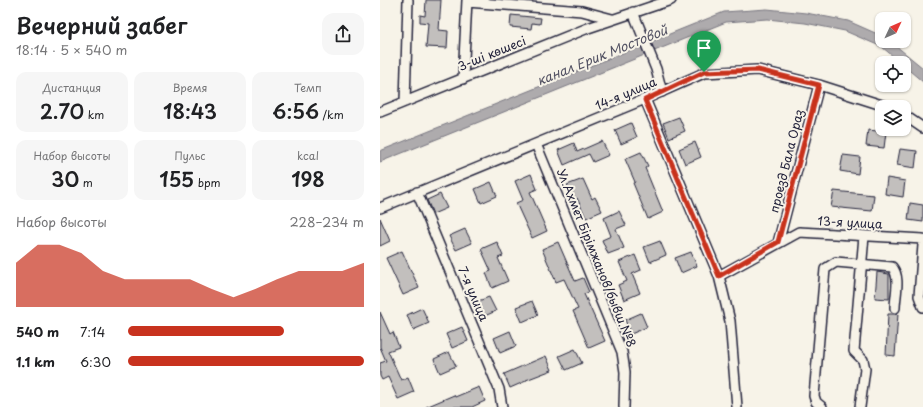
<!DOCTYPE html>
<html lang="ru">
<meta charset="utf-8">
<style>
:root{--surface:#fff;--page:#f6f6f6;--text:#202124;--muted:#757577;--accent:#c8321e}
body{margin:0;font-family:"Playpen Sans",sans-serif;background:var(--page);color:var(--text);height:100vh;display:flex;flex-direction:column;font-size:15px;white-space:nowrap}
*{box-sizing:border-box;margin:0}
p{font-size:13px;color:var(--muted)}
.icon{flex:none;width:22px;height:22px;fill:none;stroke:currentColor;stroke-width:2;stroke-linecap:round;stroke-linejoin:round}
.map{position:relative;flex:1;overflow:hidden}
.side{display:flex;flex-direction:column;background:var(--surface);width:380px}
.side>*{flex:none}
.needle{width:26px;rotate:46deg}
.tools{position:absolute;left:495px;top:12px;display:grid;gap:8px}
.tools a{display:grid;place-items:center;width:36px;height:36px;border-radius:8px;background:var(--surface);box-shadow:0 1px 3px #0004;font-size:20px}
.pin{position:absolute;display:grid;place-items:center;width:34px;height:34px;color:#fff;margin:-41px -17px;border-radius:50% 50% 50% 0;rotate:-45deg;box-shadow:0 0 4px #0007}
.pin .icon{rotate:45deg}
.round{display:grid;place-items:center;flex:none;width:42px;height:42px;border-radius:12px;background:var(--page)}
.head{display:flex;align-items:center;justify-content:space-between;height:68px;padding:0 16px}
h1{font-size:22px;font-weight:600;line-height:30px}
.figures{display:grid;grid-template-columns:repeat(3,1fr);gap:6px;height:68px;padding:4px 16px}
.figures div{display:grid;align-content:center;border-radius:10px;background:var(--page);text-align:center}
.figures b{font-size:20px;font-weight:600}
.figures small{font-size:11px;font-weight:400}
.figures p{font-size:11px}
.chart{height:112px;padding:8px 16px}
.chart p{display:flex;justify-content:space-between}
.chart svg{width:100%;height:72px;margin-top:4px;fill:var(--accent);opacity:.7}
ul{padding:0 16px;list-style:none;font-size:13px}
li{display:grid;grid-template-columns:64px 48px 1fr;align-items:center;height:30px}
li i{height:10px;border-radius:5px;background:var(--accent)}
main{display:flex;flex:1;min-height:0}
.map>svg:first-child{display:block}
.water{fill:#aeabad;stroke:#76747f}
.building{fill:#c2bfbd;stroke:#22223b}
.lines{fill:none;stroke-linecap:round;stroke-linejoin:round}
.minor-casing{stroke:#22223b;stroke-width:12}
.minor{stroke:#f7f3e8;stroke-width:9}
.route-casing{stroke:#fff;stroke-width:8}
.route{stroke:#c8321e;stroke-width:5}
.labels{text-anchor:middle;stroke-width:4;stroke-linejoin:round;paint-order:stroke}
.street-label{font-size:12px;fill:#22223b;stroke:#f7f3e8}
.water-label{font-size:13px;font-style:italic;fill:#535263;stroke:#f7f3e8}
</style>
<main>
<section class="side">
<div class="head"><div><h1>Вечерний забег</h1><p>18:14 · 5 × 540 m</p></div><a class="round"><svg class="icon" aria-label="share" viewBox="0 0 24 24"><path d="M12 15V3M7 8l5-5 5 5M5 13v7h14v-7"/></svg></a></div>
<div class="figures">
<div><p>Дистанция</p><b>2.70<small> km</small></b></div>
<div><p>Время</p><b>18:43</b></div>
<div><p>Темп</p><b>6:56<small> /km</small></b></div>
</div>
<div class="figures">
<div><p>Набор высоты</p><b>30<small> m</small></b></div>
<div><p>Пульс</p><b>155<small> bpm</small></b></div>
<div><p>kcal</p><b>198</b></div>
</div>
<div class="chart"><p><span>Набор высоты</span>228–234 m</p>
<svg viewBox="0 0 160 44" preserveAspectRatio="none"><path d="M0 44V17L10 6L20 6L30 11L40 22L50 27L60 27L70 27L80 27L90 33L100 38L110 33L120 27L130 22L140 22L150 22L160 17V44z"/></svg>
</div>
<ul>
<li><b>540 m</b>7:14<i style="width:66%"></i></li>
<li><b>1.1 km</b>6:30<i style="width:100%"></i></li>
</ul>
</section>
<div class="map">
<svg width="543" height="407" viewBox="0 0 543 407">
<rect width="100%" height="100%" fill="#f7f3e8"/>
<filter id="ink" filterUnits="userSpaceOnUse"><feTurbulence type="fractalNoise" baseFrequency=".025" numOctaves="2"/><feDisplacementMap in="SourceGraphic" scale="8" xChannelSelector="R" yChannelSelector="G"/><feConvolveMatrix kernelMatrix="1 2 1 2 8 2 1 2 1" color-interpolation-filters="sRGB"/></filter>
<g filter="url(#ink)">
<path class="water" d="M 387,9 L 426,13 L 468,21 L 502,36 L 502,41 L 510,41 L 543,68 L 543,82 L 524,66 L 524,63 L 521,63 L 502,47 L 465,31 L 425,23 L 387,19 L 346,22 L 0,162 L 0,151 L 344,12 Z"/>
<path class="building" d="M 46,0 L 61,0 L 59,30 L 68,31 L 67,48 L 46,47 L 48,23 L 40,22 L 40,15 L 45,16 Z
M 131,15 L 161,18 L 160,24 L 152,23 L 151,29 L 130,27 Z
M 299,117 L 305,131 L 289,138 L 283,123 Z
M 251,123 L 257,137 L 241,144 L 235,130 Z
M 488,130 L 506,132 L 504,148 L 486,146 Z
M 222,141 L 229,155 L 213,162 L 209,154 L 184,165 L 178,150 L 194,143 L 197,152 Z
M 315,142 L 321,157 L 305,164 L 299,149 Z
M 520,149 L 537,151 L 535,168 L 517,165 Z
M 261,152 L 268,166 L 265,168 L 283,212 L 268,219 L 253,183 L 255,182 L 245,159 Z
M 463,155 L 480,157 L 478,174 L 460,171 Z
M 151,174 L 157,189 L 150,192 L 167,231 L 152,238 L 136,203 L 143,200 L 135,181 Z
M 507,178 L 525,181 L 523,197 L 505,194 Z
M 203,179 L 212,199 L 215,197 L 222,211 L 206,218 L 197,198 L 193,200 L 187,185 Z
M 111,182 L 117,196 L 101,203 L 95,189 Z
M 454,191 L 494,195 L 492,211 L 451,207 Z
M 60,194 L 67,208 L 53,214 L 47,200 Z
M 530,203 L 543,205 L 543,222 L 528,220 Z
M 239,211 L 246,225 L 236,229 L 244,248 L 228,254 L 222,240 L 231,236 L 224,218 Z
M 0,218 L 10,241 L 0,246 Z
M 85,229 L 92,243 L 76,250 L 69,236 Z
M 280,241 L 286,255 L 270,262 L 264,247 Z
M 117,242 L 123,256 L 118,258 L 128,281 L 112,288 L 106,273 L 111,271 L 101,249 Z
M 178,242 L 195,281 L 203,278 L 209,292 L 204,294 L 225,341 L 209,348 L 193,311 L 198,309 L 184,279 L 176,282 L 162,249 Z
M 22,251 L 39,288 L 23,295 L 6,258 Z
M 311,252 L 317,266 L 301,273 L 295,258 Z
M 255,255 L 261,270 L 252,274 L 260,293 L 244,300 L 238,285 L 247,281 L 239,262 Z
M 497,272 L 509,274 L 509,299 L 495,298 Z
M 109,297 L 116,311 L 100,318 L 93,303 Z
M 152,301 L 158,315 L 142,322 L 136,307 Z
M 42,308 L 49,323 L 33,330 L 27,315 Z
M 0,312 L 10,334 L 13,332 L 19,347 L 8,351 L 21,380 L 28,377 L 34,392 L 18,399 L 8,377 L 2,380 L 0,376 L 0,363 L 6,361 L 0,347 Z
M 261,313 L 267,327 L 251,334 L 245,320 Z
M 508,314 L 518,314 L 515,356 L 506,355 Z
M 82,327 L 88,341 L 72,348 L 66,334 Z
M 130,331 L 136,346 L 120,353 L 114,338 Z
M 195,349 L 202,363 L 186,370 L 179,356 Z
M 69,352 L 76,366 L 60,373 L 54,359 Z
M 166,356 L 172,370 L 146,380 L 146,381 L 130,388 L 124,374 Z
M 99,387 L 105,401 L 92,407 L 46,407 L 74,395 L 75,397 Z"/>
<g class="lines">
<g class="minor-casing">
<path id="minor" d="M 87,2 L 202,11 L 232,19
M 253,12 L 276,69 L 282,92
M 83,79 L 87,0
M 265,99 L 339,276 L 350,321 L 357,407
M 25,102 L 28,0
M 0,112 L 208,28 L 291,0
M 524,115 L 543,128
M 156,144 L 242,352 L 245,372 L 244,407
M 37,192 L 119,389 L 122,407
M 0,208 L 265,99 L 324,73 L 378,70 L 439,85 L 508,107
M 398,243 L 439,85
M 543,245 L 539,296 L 543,307
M 339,276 L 419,232 L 543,239
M 442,407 L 436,402 L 434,396 L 445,269 L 456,262 L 512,267 C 521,277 515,296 515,308
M 480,407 L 485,369 L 483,360 L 474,351 L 484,236"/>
</g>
<use href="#minor" class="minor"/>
</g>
</g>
<g class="lines" filter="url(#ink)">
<g class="route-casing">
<path id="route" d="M 378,70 L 439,85 L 398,242 L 339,276 L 265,100 L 324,72 Z"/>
</g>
<use href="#route" class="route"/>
</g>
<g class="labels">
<g class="street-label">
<text transform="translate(112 54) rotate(-22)" y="4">3-ші көшесі</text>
<text transform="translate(246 94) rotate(-23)" y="4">14-я улица</text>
<text transform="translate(407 161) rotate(-76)" y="4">проезд Бала Ораз</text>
<text transform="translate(470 223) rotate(3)" y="4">13-я улица</text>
<text transform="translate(216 258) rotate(68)" y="4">Ул.Ахмет Бірімжанов/бывш.№8</text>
<text transform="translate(93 294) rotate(67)" y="4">7-я улица</text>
</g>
<g class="water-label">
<text transform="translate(222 55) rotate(-22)" y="5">канал Ерик Мостовой</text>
</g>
</g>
</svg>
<div class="tools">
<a><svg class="needle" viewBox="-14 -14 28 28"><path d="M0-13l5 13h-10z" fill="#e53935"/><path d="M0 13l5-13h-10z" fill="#757577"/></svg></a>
<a><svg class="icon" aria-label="locate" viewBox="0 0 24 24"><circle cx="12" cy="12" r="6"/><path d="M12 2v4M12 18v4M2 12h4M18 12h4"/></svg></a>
<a><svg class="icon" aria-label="layers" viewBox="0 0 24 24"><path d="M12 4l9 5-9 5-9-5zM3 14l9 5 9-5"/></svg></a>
</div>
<div class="pin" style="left:324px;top:72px;background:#1e9e55"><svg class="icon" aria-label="arrive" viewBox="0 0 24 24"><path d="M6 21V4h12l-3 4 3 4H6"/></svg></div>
</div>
</main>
